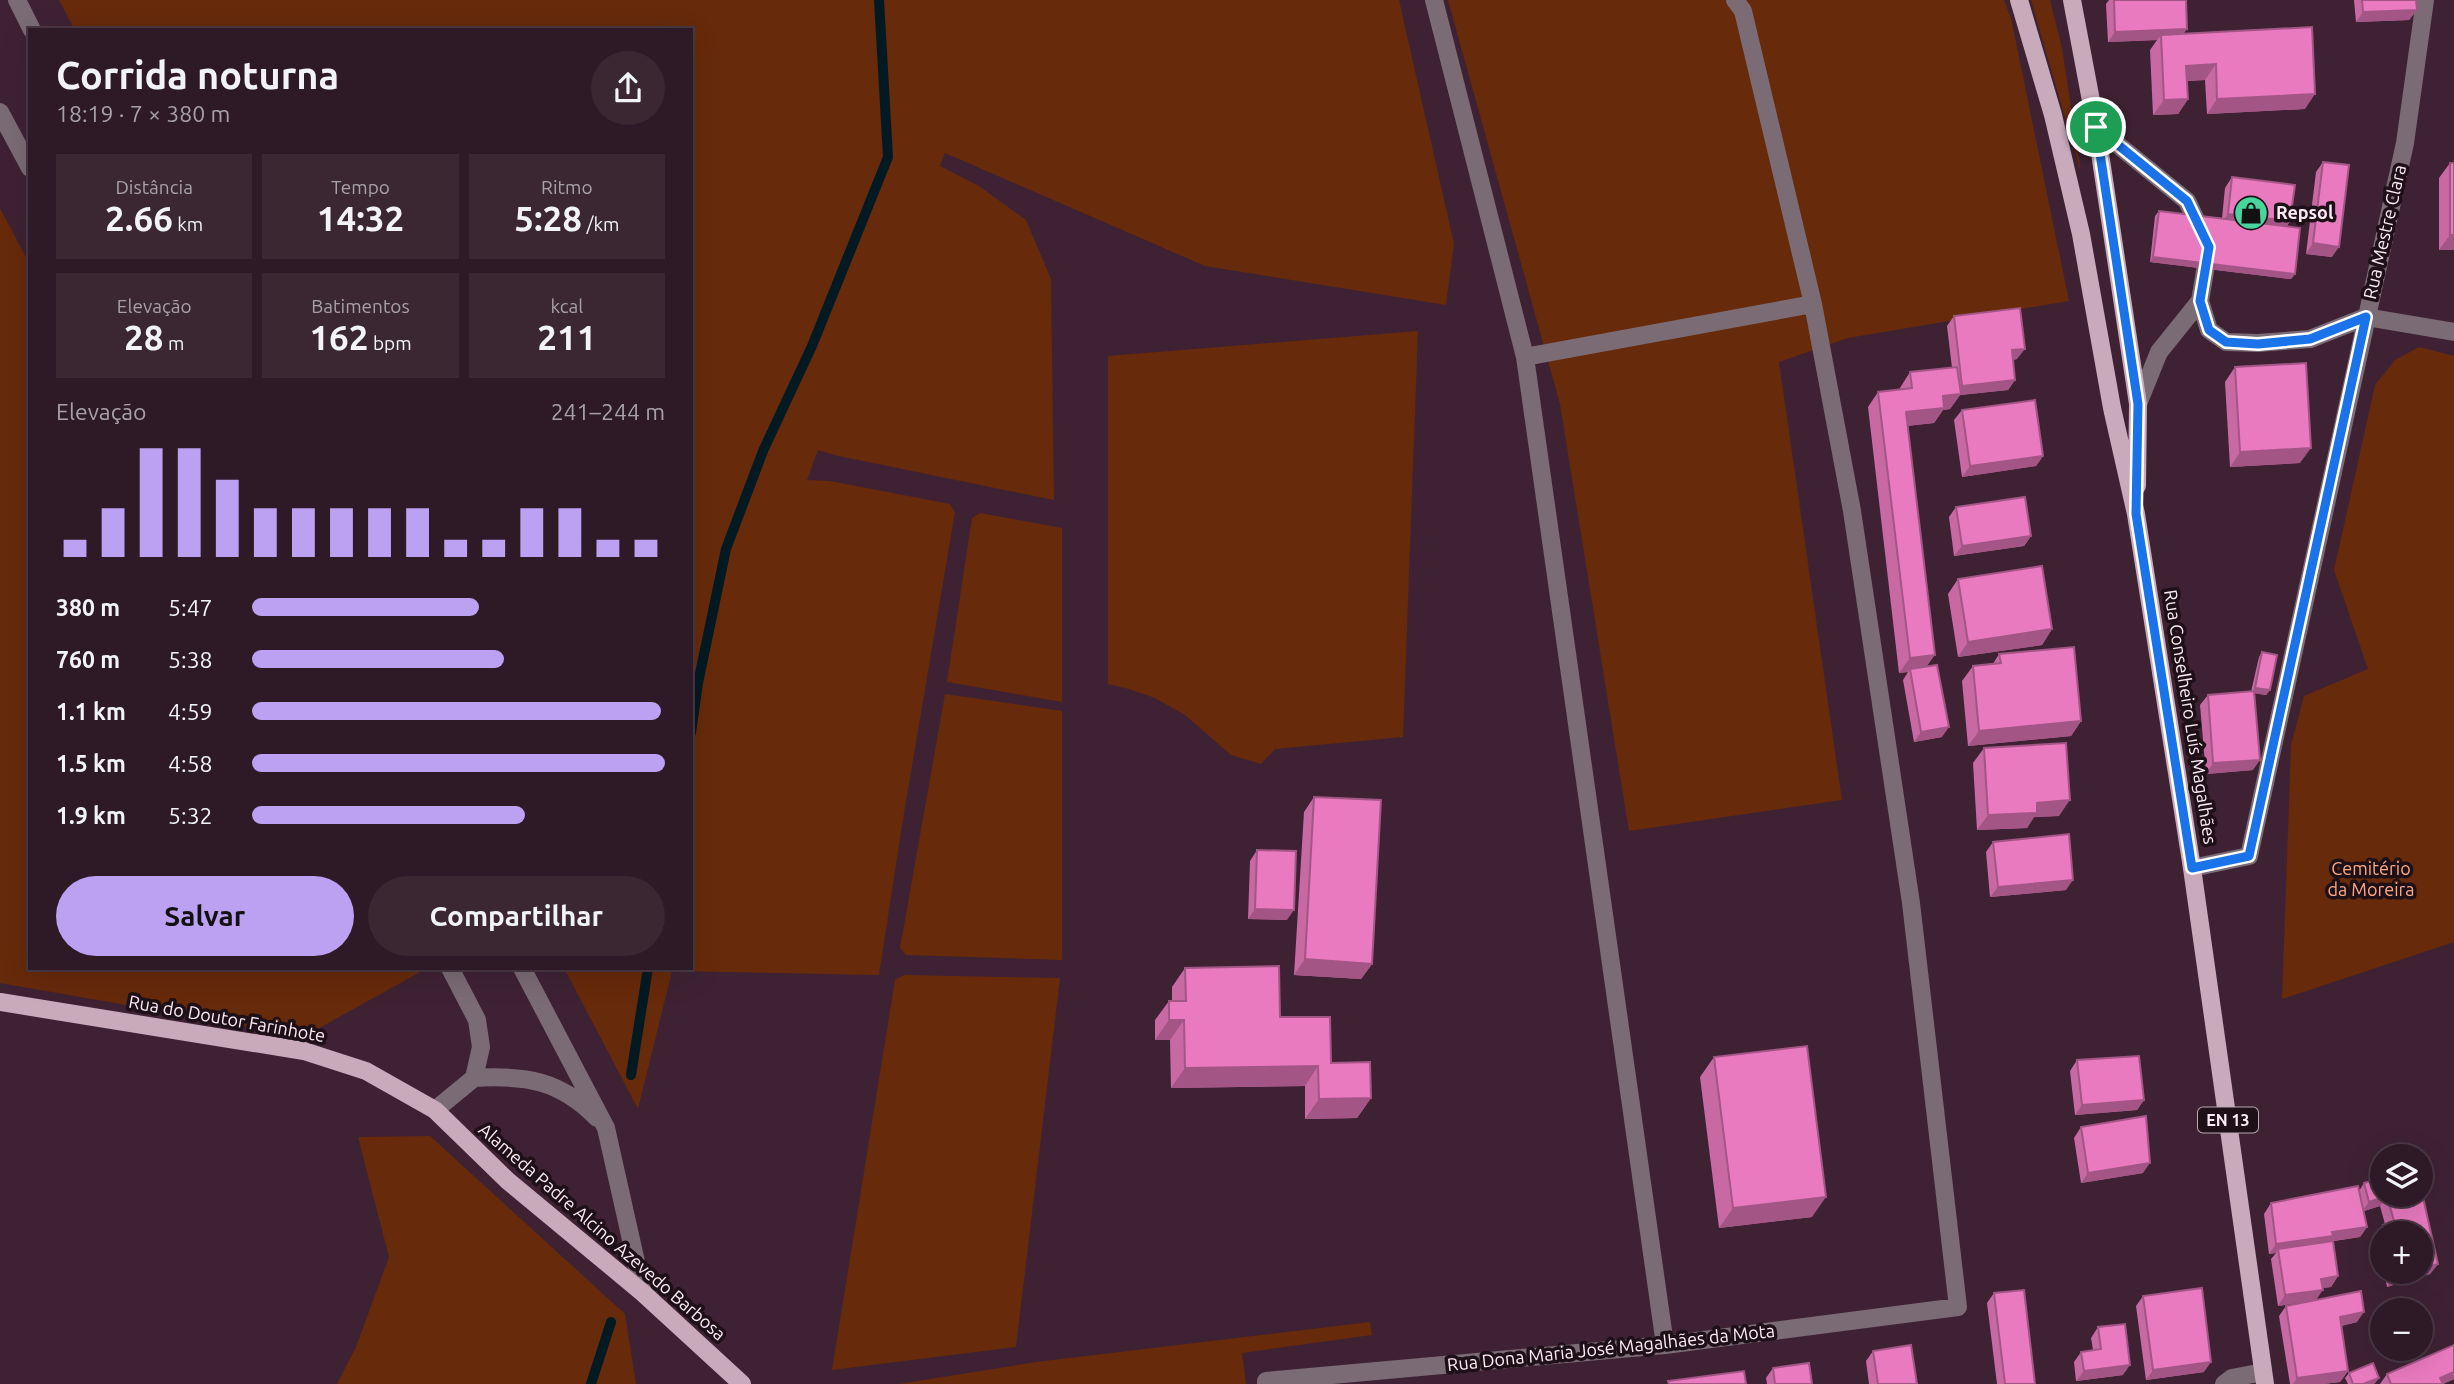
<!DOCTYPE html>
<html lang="pt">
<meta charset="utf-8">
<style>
:root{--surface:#2e1a26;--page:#3a2732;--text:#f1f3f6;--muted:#a7a1a7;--line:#493843;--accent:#bca0f2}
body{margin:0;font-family:Ubuntu,sans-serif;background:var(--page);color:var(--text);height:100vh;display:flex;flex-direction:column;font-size:26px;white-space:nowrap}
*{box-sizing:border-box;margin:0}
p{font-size:23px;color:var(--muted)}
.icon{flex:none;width:38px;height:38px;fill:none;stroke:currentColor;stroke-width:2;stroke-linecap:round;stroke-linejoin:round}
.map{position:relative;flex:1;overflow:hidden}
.side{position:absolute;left:28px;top:28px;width:665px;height:942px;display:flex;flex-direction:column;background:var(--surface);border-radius:0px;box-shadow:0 7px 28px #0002,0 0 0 2px var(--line)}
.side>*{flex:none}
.controls{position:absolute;left:2370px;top:1144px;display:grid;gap:14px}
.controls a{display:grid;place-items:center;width:63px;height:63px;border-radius:50%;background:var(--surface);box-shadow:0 7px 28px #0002,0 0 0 2px var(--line);font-size:35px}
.pin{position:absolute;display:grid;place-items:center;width:60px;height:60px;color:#fff;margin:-30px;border:4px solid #fff;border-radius:50%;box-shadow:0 2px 7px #0007}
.round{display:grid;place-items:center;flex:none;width:74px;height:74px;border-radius:37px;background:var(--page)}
.overview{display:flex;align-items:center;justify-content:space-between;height:119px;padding:0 28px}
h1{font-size:38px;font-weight:600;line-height:52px}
.metrics{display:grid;grid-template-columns:repeat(3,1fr);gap:10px;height:119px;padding:7px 28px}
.metrics div{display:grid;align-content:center;border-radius:0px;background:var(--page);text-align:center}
.metrics b{font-size:35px;font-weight:600}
.metrics small{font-size:19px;font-weight:400}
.metrics p{font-size:19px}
.chart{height:196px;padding:14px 28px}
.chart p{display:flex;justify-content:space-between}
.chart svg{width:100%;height:126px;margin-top:7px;stroke:var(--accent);stroke-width:6}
.button{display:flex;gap:14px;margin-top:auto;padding:14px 28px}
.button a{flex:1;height:80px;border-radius:42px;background:var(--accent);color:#111;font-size:28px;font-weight:600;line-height:80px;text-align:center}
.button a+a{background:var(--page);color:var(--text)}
ul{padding:0 28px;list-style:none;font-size:23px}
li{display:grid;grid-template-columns:112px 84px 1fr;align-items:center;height:52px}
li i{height:18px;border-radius:9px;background:var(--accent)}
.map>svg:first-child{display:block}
.green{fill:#672a0b}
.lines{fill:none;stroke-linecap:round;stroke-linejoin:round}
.stream{stroke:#041a22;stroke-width:10}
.minor{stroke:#7b6b74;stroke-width:18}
.major{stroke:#c9aabb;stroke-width:18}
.wall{fill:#c869a4}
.shaded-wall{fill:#a35586}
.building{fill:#e97abf;stroke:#a35586;stroke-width:2}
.route-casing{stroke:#fff;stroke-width:14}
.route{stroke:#1a73e8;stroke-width:9}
.labels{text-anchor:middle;stroke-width:7;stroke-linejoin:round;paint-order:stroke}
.shield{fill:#1d1017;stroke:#baa9b2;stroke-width:2}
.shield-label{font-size:16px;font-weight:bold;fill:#fdeaf5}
.poi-label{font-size:18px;font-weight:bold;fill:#fdeaf5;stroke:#1d1017;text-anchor:start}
.street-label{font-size:18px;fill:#fdeaf5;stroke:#1d1017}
.park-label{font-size:18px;fill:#fda783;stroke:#1d1017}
</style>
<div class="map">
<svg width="2454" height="1384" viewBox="0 0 2454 1384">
<rect width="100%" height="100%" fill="#3e2233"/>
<path class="green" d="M 59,0 L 1399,0 L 1454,244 L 1446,305 L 1205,266 L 945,153 L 940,166 L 979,186 L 1026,220 L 1051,279 L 1054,500 L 834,455 L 818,450 L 807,480 L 830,481 L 950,504 L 955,512 L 903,819 L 879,975 L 672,971 L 638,1109 L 564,968 L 691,968 L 691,30 L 75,30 Z
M 1448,0 L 2004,0 L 2011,18 L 2069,301 L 1848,338 L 1779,362 L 1842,800 L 1629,831 L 1560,404 Z
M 2031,0 L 2050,0 L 2062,48 L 2081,172 Z
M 0,208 L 30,265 L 30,968 L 420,968 L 422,971 L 305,1036 L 0,983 Z
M 1418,331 L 1403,737 L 1275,749 L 1261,764 L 1231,755 L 1185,715 L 1155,698 L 1129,689 L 1108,684 L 1108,356 Z
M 2419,347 L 2454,356 L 2454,942 L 2282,999 L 2291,745 L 2304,696 L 2368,669 L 2334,570 L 2375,385 L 2395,360 Z
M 980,513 L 1062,528 L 1062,702 L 947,682 L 972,518 Z
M 945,694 L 1062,711 L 1062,960 L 906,955 L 900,948 Z
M 904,975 L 1060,978 L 1016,1347 L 832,1370 L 895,980 Z
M 430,1136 L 625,1314 L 636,1384 L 337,1384 L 356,1347 L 389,1257 L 358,1137 Z
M 1370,1322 L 1372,1335 L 1242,1353 L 1246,1384 L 899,1384 L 1036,1362 Z"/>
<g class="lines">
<path class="stream" d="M 691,733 L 698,683 L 726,549 L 763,451 L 812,346 L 888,157 L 879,0
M 631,1075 L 648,968
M 591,1384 L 611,1322"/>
<path class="minor" d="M 17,0 L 32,30
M 1434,0 L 1525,357 L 1665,1345
M 0,112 L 30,168
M 2096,127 L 2187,201 L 2209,247 L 2200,301 L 2159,352 L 2138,404
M 2200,301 L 2209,330 L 2226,342 L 2258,343 L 2310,339 L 2366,317 L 2454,332
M 1525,357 L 1813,304
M 2192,868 L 2249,856 L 2405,143 L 2425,0
M 522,968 L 606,1128 L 643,1293
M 474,1078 C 525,1075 560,1080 597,1118
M 435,1110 L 474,1078 L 481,1047 L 477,1020 L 450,968
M 1266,1384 L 1266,1381 L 1665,1345 L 1958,1307 L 1911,903 L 1852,511 L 1813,304 L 1743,11 L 1735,0
M 2224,1384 L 2232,1378 L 2263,1372"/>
<path class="major" d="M 2019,0 L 2053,115 L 2081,234 L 2112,408 L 2136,514 L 2192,868 L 2265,1384
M 2072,0 L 2096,127 L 2138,404 L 2137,486
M 0,1002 L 304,1051 L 366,1071 L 435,1110 L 508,1181 L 643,1293 L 742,1384"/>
</g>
<path class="wall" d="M 2109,0 L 2186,0 L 2184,34 L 2305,109 L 2207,114 L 2205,80 L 2187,81 L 2188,99 L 2178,114 L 2153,115 L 2150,50 L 2157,40 L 2108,42 L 2106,4 Z
M 2354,0 L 2416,0 L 2417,10 L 2409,20 L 2356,22 Z
M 2323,162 L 2332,257 L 2306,254 L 2316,172 Z
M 2450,163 L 2454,250 L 2439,250 L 2439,178 Z
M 2232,177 L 2290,221 L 2287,226 L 2295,274 L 2291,279 L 2150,262 L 2155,216 L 2159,211 L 2222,218 L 2225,188 Z
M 1954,316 L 2017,359 L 2013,360 L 2015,380 L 2008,390 L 1960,395 L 1950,409 L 1943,410 L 1934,423 L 1907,426 L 1927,667 L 1942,737 L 1914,742 L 1903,680 L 1908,672 L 1899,673 L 1868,407 L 1878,392 L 1900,390 L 1900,388 L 1910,372 L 1952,368 L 1947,326 Z
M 2235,367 L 2300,463 L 2230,467 L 2225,382 Z
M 1962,410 L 2043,456 L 2036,466 L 1962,477 L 1954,420 Z
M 1956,507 L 2031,536 L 2024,546 L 1954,556 L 1949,517 Z
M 1958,579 L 2052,629 L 2042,645 L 1958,657 L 1948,594 Z
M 2262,652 L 2270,690 L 2266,695 L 2254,693 L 2253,770 L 2206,774 L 2200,705 L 2208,695 L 2251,692 L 2259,657 Z
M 1999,654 L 2081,721 L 2071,736 L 1968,746 L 1962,681 L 1973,666 L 1993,664 Z
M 1984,748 L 2059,816 L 2034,817 L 2027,828 L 1977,830 L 1973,763 Z
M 1314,797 L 1372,964 L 1361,979 L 1294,975 L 1304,812 Z
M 1993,842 L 2066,890 L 1990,897 L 1986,852 Z
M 1257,850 L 1287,920 L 1248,919 L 1250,861 Z
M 1185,968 L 1280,1017 L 1371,1098 L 1357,1118 L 1305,1119 L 1305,1086 L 1171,1088 L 1170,1040 L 1155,1040 L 1155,1020 L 1169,1001 L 1172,1001 L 1172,987 Z
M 1714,1057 L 1812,1217 L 1719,1228 L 1700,1077 Z
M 2077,1060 L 2144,1100 L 2137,1110 L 2075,1115 L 2070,1071 Z
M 2081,1127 L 2143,1173 L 2081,1183 L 2074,1138 Z
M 2364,1183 L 2420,1195 L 2438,1264 L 2430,1274 L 2387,1287 L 2384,1272 L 2420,1272 L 2420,1234 L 2382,1234 L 2382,1263 L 2376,1235 L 2383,1225 L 2385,1224 L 2380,1206 L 2364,1211 L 2367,1227 L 2360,1237 L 2328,1242 L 2338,1276 L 2331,1287 L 2322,1288 L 2316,1300 L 2278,1306 L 2271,1259 L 2276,1253 L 2269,1254 L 2264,1214 L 2271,1203 L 2359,1191 Z
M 1994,1293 L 2035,1384 L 1997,1384 L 1987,1303 Z
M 2143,1296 L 2204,1372 L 2146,1380 L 2136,1306 Z
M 2286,1306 L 2357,1322 L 2341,1326 L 2348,1371 L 2340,1382 L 2323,1384 L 2290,1384 L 2279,1316 Z
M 2098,1327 L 2123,1375 L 2076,1381 L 2074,1362 L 2081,1352 L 2093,1350 L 2091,1338 Z
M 1873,1351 L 1917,1384 L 1869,1384 L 1866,1361 Z
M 1773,1368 L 1812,1384 L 1767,1384 L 1766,1378 Z
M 2349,1373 L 2379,1378 L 2375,1383 L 2373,1384 L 2348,1384 L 2345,1378 Z
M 2387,1374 L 2454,1379 L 2443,1384 L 2380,1384 Z"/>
<path class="shaded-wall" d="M 2417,10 L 2409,20 L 2356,22 L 2363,12 Z
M 2187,29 L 2180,39 L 2161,35 L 2157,40 L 2108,42 L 2115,32 Z
M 2216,64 L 2205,80 L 2176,81 L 2186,66 Z
M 2315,94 L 2305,109 L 2207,114 L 2217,99 Z
M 2188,99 L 2178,114 L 2153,115 L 2164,100 Z
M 2228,214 L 2290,221 L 2283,231 L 2221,224 Z
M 2450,235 L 2454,235 L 2454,250 L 2439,250 Z
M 2313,243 L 2339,247 L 2332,257 L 2306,254 Z
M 2153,257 L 2295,274 L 2291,279 L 2150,262 Z
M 2025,349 L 2017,359 L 2005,361 L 2012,350 Z
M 2015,380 L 2008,390 L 1960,395 L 1950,409 L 1943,410 L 1934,423 L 1895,427 L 1906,412 L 1943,396 L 1956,395 L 1962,386 Z
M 2311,448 L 2300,463 L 2230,467 L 2240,452 Z
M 2043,456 L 2036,466 L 1962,477 L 1970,466 Z
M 2031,536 L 2024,546 L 1954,556 L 1962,546 Z
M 2052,629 L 2042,645 L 1958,657 L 1968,642 Z
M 1935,655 L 1924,670 L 1910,669 L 1908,672 L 1899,673 L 1910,658 Z
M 2255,688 L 2270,690 L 2266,695 L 2251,693 Z
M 2081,721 L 2071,736 L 1968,746 L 1979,731 Z
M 1949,727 L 1942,737 L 1914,742 L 1921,732 Z
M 2260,760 L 2253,770 L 2206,774 L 2213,763 Z
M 2070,800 L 2059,816 L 2034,817 L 2027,828 L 1977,830 L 1988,815 L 2037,803 Z
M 2073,880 L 2066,890 L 1990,897 L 1998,887 Z
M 1255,909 L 1294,910 L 1287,920 L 1248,919 Z
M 1305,959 L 1372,964 L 1361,979 L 1294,975 Z
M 1169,1020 L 1184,1020 L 1170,1040 L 1155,1040 Z
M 1318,1066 L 1305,1086 L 1171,1088 L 1185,1068 Z
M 1371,1098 L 1357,1118 L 1305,1119 L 1319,1099 Z
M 2144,1100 L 2137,1110 L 2075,1115 L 2082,1105 Z
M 2150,1163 L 2143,1173 L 2081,1183 L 2088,1173 Z
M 2387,1196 L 2380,1206 L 2361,1212 L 2369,1202 Z
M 1826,1197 L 1812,1217 L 1719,1228 L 1733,1208 Z
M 2367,1227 L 2360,1237 L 2278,1249 L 2276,1253 L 2269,1254 L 2276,1244 L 2332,1232 Z
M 2438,1264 L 2430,1274 L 2387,1287 L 2394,1276 L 2408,1272 L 2420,1272 L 2420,1269 Z
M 2338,1276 L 2331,1287 L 2314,1289 L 2321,1279 Z
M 2323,1290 L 2316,1300 L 2278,1306 L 2285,1295 Z
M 2364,1312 L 2357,1322 L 2333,1328 L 2340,1317 Z
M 2211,1362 L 2204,1372 L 2146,1380 L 2153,1370 Z
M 2130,1365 L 2123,1375 L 2076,1381 L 2084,1371 Z
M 2348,1371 L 2340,1382 L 2323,1384 L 2293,1384 L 2297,1378 Z
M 2454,1372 L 2454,1379 L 2443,1384 L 2440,1378 Z
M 2379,1378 L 2375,1383 L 2373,1384 L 2363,1384 Z"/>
<path class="building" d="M 2114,0 L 2186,0 L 2187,29 L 2115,32 Z
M 2362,0 L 2416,0 L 2417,10 L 2363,12 Z
M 2312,27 L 2315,94 L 2217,99 L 2216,64 L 2186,66 L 2188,99 L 2164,100 L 2161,35 Z
M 2323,162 L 2349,165 L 2339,247 L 2313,243 Z
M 2450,163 L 2454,163 L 2454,235 L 2450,235 Z
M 2232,177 L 2295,185 L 2290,221 L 2228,214 Z
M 2159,211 L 2300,228 L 2295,274 L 2153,257 Z
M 2020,308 L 2025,349 L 2012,350 L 2015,380 L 1962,386 L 1954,316 Z
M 2306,363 L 2311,448 L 2240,452 L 2235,367 Z
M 1957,367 L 1961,394 L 1943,396 L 1944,408 L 1906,412 L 1935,655 L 1910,658 L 1878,392 L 1912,388 L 1910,372 Z
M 2035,400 L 2043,456 L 1970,466 L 1962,410 Z
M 2025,497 L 2031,536 L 1962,546 L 1956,507 Z
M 2042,566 L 2052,629 L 1968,642 L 1958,579 Z
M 2074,647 L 2081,721 L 1979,731 L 1973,666 L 2001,663 L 1999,654 Z
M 2262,652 L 2277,655 L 2270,690 L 2255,688 Z
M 1937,665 L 1949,727 L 1921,732 L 1910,669 Z
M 2254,691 L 2260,760 L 2213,763 L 2208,695 Z
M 2066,743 L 2070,800 L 2037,803 L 2037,813 L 1988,815 L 1984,748 Z
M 1314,797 L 1381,800 L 1372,964 L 1305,959 Z
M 2069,834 L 2073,880 L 1998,887 L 1993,842 Z
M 1257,850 L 1296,851 L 1294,910 L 1255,909 Z
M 1279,966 L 1280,1017 L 1330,1017 L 1331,1063 L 1370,1062 L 1371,1098 L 1319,1099 L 1318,1066 L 1185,1068 L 1184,1020 L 1169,1020 L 1169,1001 L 1186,1001 L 1185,968 Z
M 1807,1046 L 1826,1197 L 1733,1208 L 1714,1057 Z
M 2139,1056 L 2144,1100 L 2082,1105 L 2077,1060 Z
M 2146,1116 L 2150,1163 L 2088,1173 L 2081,1127 Z
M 2382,1178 L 2382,1195 L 2420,1195 L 2420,1184 L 2438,1264 L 2420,1269 L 2420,1234 L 2385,1234 L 2383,1225 L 2394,1221 L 2387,1196 L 2369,1202 L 2364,1183 Z
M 2358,1186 L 2367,1227 L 2332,1232 L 2333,1236 L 2276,1244 L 2271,1203 Z
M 2333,1241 L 2338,1276 L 2321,1279 L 2323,1290 L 2285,1295 L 2278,1249 Z
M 2393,1272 L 2408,1272 L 2394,1276 Z
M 2202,1288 L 2211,1362 L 2153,1370 L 2143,1296 Z
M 2024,1290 L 2035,1384 L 2005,1384 L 1994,1293 Z
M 2361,1291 L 2364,1312 L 2340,1317 L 2348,1371 L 2297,1378 L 2286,1306 Z
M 2125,1324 L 2130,1365 L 2084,1371 L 2081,1352 L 2101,1349 L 2098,1327 Z
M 1911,1345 L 1917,1384 L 1878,1384 L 1873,1351 Z
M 2454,1345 L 2454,1372 L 2440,1378 L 2443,1384 L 2391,1384 L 2387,1374 Z
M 1809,1363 L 1812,1384 L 1775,1384 L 1773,1368 Z
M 2373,1363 L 2379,1378 L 2363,1384 L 2353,1384 L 2349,1373 Z
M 1744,1371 L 1746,1384 L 1669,1384 L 1668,1381 Z"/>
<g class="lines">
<g class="route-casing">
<path id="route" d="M 2096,127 L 2187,201 L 2209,247 L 2200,301 L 2209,330 L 2226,342 L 2258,344 L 2310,339 L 2366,317 L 2249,856 L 2192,868 L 2136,514 L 2138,404 Z"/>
</g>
<use href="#route" class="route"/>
</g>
<defs>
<g id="shop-disc" transform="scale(1.75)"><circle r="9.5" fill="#47d49d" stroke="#1d1017"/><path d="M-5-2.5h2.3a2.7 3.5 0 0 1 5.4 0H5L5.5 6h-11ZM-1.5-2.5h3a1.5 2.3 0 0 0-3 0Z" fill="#111"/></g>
</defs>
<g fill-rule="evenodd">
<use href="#shop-disc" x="2251" y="213"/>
</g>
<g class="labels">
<rect class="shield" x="2198" y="1107.5" width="60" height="25" rx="5"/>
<g class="shield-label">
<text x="2228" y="1126">EN 13</text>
</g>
<g class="poi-label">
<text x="2276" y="219">Repsol</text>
</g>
<g class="street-label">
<text transform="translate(2385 232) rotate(-77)" y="6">Rua Mestre Clara</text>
<text transform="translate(2190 717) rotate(81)" y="6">Rua Conselheiro Luís Magalhães</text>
<text transform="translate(227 1019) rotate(10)" y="6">Rua do Doutor Farinhote</text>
<text transform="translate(602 1232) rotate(41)" y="6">Alameda Padre Alcino Azevedo Barbosa</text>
<text transform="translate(1611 1348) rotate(-6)" y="6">Rua Dona Maria José Magalhães da Mota</text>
</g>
<g class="park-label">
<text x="2371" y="875">Cemitério<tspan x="2371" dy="21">da Moreira</tspan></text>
</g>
</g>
</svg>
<div class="controls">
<a><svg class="icon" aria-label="layers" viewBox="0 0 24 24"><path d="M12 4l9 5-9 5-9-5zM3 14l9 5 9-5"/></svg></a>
<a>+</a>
<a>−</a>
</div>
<div class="pin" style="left:2096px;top:127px;background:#1e9e55"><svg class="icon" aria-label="arrive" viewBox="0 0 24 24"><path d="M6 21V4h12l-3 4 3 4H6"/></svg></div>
<section class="side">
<div class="overview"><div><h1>Corrida noturna</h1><p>18:19 · 7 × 380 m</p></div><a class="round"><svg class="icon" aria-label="share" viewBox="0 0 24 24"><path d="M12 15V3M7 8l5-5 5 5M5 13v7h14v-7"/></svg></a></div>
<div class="metrics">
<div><p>Distância</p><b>2.66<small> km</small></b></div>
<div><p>Tempo</p><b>14:32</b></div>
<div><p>Ritmo</p><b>5:28<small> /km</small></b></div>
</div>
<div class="metrics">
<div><p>Elevação</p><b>28<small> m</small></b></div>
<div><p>Batimentos</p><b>162<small> bpm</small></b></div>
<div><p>kcal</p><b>211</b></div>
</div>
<div class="chart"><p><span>Elevação</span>241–244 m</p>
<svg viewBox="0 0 160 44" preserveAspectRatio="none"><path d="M5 44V38M15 44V27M25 44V6M35 44V6M45 44V17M55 44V27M65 44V27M75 44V27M85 44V27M95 44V27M105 44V38M115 44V38M125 44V27M135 44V27M145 44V38M155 44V38"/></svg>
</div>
<ul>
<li><b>380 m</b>5:47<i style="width:55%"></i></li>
<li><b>760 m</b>5:38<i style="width:61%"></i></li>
<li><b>1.1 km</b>4:59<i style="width:99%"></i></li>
<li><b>1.5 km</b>4:58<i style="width:100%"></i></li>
<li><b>1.9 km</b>5:32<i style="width:66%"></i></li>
</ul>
<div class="button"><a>Salvar</a><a>Compartilhar</a></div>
</section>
</div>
